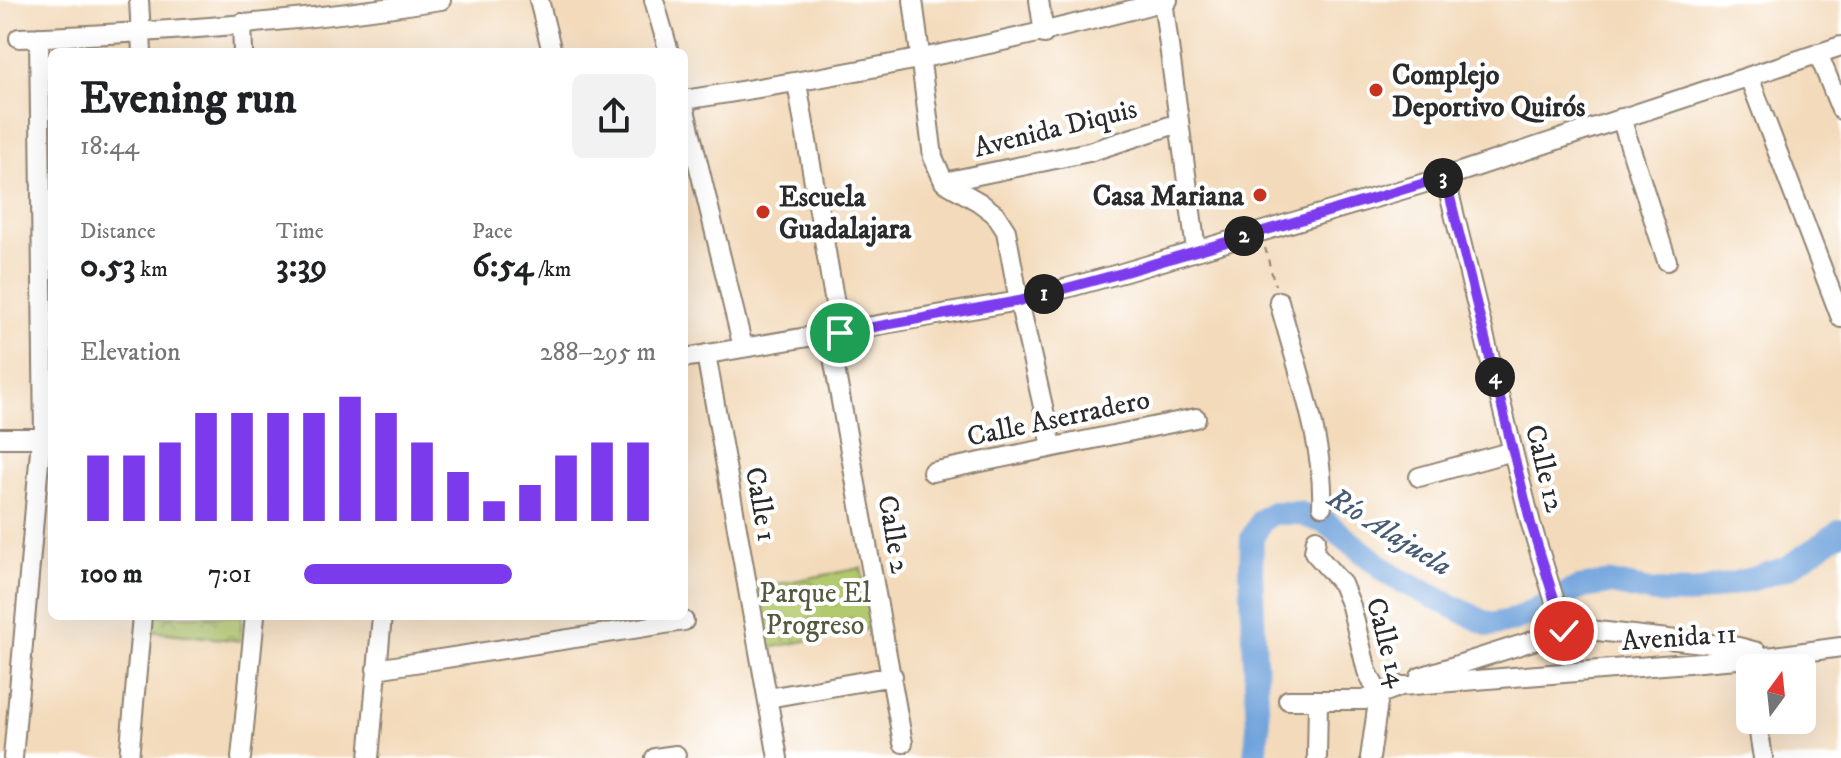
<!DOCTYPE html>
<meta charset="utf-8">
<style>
:root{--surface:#fff;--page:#f2f2f2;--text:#202124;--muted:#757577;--accent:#7c3aed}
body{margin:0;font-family:"IM FELL DW Pica",serif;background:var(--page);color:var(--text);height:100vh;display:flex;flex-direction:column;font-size:30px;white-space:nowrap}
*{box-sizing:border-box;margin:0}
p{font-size:26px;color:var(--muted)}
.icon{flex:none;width:44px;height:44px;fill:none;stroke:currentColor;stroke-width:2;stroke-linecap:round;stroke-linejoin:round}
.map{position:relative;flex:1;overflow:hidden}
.side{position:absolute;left:48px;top:48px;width:640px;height:572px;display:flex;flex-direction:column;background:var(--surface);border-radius:12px;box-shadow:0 8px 32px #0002}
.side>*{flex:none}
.needle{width:52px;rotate:15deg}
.controls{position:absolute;left:1736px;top:654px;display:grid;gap:16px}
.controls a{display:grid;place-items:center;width:80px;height:80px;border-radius:12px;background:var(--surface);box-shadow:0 8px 32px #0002;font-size:40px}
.pin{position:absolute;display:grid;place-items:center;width:68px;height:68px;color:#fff;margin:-34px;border:4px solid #fff;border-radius:50%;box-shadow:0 2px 8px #0007}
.km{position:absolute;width:40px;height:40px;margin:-20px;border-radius:50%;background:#222;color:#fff;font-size:22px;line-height:40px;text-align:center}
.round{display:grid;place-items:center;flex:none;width:84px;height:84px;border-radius:12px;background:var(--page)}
.summary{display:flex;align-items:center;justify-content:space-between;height:136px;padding:0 32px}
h1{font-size:44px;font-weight:700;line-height:60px}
.figures{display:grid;grid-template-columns:repeat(3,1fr);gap:12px;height:136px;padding:8px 32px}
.figures div{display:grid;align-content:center}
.figures b{font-size:34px;font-weight:700}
.figures small{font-size:22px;font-weight:400}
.figures p{font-size:22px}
.chart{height:224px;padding:16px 32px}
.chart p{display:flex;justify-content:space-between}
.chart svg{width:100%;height:144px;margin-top:8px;stroke:var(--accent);stroke-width:6}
ul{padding:0 32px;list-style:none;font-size:26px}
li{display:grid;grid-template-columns:128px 96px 1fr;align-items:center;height:60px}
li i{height:20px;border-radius:10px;background:var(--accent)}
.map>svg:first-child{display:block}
.park{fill:url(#park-crowns);stroke:#6f7a4c;stroke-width:2}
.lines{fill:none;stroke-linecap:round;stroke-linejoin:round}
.river{stroke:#70a3dc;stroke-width:24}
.minor-casing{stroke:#8f8272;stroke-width:22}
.path{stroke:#8f8272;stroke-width:2;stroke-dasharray:6 6;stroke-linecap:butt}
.minor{stroke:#fff;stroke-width:18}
.route-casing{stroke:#fff;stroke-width:16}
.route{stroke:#7c3aed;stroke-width:10}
.poi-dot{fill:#c8321e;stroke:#fff;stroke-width:3}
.labels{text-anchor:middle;stroke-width:8;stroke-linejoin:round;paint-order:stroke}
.poi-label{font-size:28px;font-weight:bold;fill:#2b2b2b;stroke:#fff;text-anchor:start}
.street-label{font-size:28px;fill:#2b2b2b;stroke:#fff}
.park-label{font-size:28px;fill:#545a3f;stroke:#fff}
.water-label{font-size:30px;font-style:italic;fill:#475b72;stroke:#fff}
</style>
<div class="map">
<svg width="1841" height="758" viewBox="0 0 1841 758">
<defs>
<pattern id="park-crowns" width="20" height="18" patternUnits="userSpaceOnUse" patternTransform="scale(2)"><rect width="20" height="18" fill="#b3c96d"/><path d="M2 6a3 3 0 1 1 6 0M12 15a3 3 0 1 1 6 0" fill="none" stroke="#92a35a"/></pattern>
</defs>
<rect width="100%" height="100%" fill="#fff"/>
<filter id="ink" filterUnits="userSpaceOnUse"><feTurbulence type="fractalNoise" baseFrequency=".0125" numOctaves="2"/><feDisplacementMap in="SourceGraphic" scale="16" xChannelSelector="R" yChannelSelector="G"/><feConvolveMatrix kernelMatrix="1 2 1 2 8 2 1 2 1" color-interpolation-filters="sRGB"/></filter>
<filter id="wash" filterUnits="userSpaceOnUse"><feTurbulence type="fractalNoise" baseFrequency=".006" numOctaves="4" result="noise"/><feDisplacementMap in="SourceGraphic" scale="32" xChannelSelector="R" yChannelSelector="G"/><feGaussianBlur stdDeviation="1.8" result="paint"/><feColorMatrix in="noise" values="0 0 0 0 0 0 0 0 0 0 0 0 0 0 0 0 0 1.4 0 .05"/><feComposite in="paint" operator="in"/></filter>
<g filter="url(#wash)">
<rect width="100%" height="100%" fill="#f3daba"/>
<path class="park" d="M 861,568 L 873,628 L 769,648 L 757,588 Z
M 152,616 L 242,616 L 240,641 L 150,631 Z"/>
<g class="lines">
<path class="river" d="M 1255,758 L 1258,727 L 1251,570 L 1252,538 L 1262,520 L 1273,513 L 1298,513 L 1325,522 L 1394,577 L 1490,625 L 1515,620 L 1578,588 L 1611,583 L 1654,592 L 1694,593 L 1756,578 L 1787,568 L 1841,531"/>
</g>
</g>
<g filter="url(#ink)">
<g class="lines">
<g class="minor-casing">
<path id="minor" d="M 139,0 L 142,52
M 539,0 L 552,52
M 654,0 L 669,52
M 913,0 L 933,157 L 944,182 L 979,202 L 995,214 L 1006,231 L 1019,301 L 1052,446
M 1039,0 L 1044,34
M 1163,0 L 1196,250
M 242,23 L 243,52
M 39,37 L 44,439
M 19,38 C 159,33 302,22 441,0
M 1818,53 L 1841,110
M 1749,77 L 1841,318
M 797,83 L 840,333
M 684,100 C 847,75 1008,44 1168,0
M 684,106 L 743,347
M 1621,118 L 1667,261
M 1445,177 L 1531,524 L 1564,631
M 944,182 L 1089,152 L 1179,123
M 1279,301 C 1295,362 1325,444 1322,506
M 829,335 L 903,743
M 706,354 L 778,758
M 684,358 L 1019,301 L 1122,273 L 1445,177 L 1841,46
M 0,438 L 52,438
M 932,472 L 1196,418
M 1419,477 L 1513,451
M 1316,539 L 1314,552 L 1342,584 L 1351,606 L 1367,671 L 1379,695 L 1370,758
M 376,669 L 684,621
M 1420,677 L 1564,631 L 1580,629 L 1738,647 L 1757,652
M 768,698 L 893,676
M 1288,700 L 1364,700 L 1401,686 L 1775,656 L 1841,647
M 1757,720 L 1763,758
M 13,758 L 41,439
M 129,758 L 142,616
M 241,758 L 255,616
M 369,758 L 382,616
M 655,758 L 676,755
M 1317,758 L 1318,700"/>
</g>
<path class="path" d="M 1265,248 L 1275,285"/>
<use href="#minor" class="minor"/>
</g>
</g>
<g class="lines" filter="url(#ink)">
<g class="route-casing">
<path id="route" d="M 840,333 L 1019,301 L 1122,273 L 1445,177 L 1531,524 L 1564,631"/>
</g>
<use href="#route" class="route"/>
</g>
<g class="poi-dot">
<circle cx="1376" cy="90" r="8"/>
<circle cx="1260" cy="195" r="8"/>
<circle cx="763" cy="212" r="8"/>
</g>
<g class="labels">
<g class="poi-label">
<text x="1392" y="84">Complejo<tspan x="1392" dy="32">Deportivo Quirós</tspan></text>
<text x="1244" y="205" text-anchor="end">Casa Mariana</text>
<text x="779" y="206">Escuela<tspan x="779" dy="32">Guadalajara</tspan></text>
</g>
<g class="street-label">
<text transform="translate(1055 127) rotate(-14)" y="10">Avenida Diquis</text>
<text transform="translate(1058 417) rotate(-12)" y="10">Calle Aserradero</text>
<text transform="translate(1546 468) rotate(76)" y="10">Calle 12</text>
<text transform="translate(762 504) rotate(80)" y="10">Calle 1</text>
<text transform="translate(895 534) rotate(80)" y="10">Calle 2</text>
<text transform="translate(1679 636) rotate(-4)" y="10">Avenida 11</text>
<text transform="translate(1388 642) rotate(75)" y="10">Calle 14</text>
</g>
<g class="park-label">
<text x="815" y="602">Parque El<tspan x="815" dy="32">Progreso</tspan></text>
</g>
<g class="water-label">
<text transform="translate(1390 531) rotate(32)" y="10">Río Alajuela</text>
</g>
</g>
</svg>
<div class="controls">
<a><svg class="needle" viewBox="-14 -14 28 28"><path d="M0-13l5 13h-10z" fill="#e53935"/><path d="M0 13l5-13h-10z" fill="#757577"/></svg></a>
</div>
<div class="pin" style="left:840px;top:333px;background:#1e9e55"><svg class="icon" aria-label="arrive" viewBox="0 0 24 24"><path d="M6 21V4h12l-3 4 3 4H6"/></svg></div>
<div class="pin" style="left:1564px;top:631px;background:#d93025"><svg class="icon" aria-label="check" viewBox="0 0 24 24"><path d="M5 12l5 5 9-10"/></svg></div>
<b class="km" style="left:1044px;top:294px">1</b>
<b class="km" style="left:1244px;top:236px">2</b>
<b class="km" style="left:1443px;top:178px">3</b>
<b class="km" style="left:1495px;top:377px">4</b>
<section class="side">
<div class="summary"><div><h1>Evening run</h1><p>18:44</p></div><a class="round"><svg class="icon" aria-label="share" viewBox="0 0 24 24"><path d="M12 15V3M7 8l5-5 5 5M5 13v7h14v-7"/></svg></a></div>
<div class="figures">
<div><p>Distance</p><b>0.53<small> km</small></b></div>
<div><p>Time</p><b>3:39</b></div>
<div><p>Pace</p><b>6:54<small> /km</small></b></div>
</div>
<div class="chart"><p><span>Elevation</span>288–295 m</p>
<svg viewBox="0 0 160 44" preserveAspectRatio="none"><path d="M5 44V24M15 44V24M25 44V20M35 44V11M45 44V11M55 44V11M65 44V11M75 44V6M85 44V11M95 44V20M105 44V29M115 44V38M125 44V33M135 44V24M145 44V20M155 44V20"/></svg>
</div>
<ul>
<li><b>100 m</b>7:01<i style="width:59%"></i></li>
</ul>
</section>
</div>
